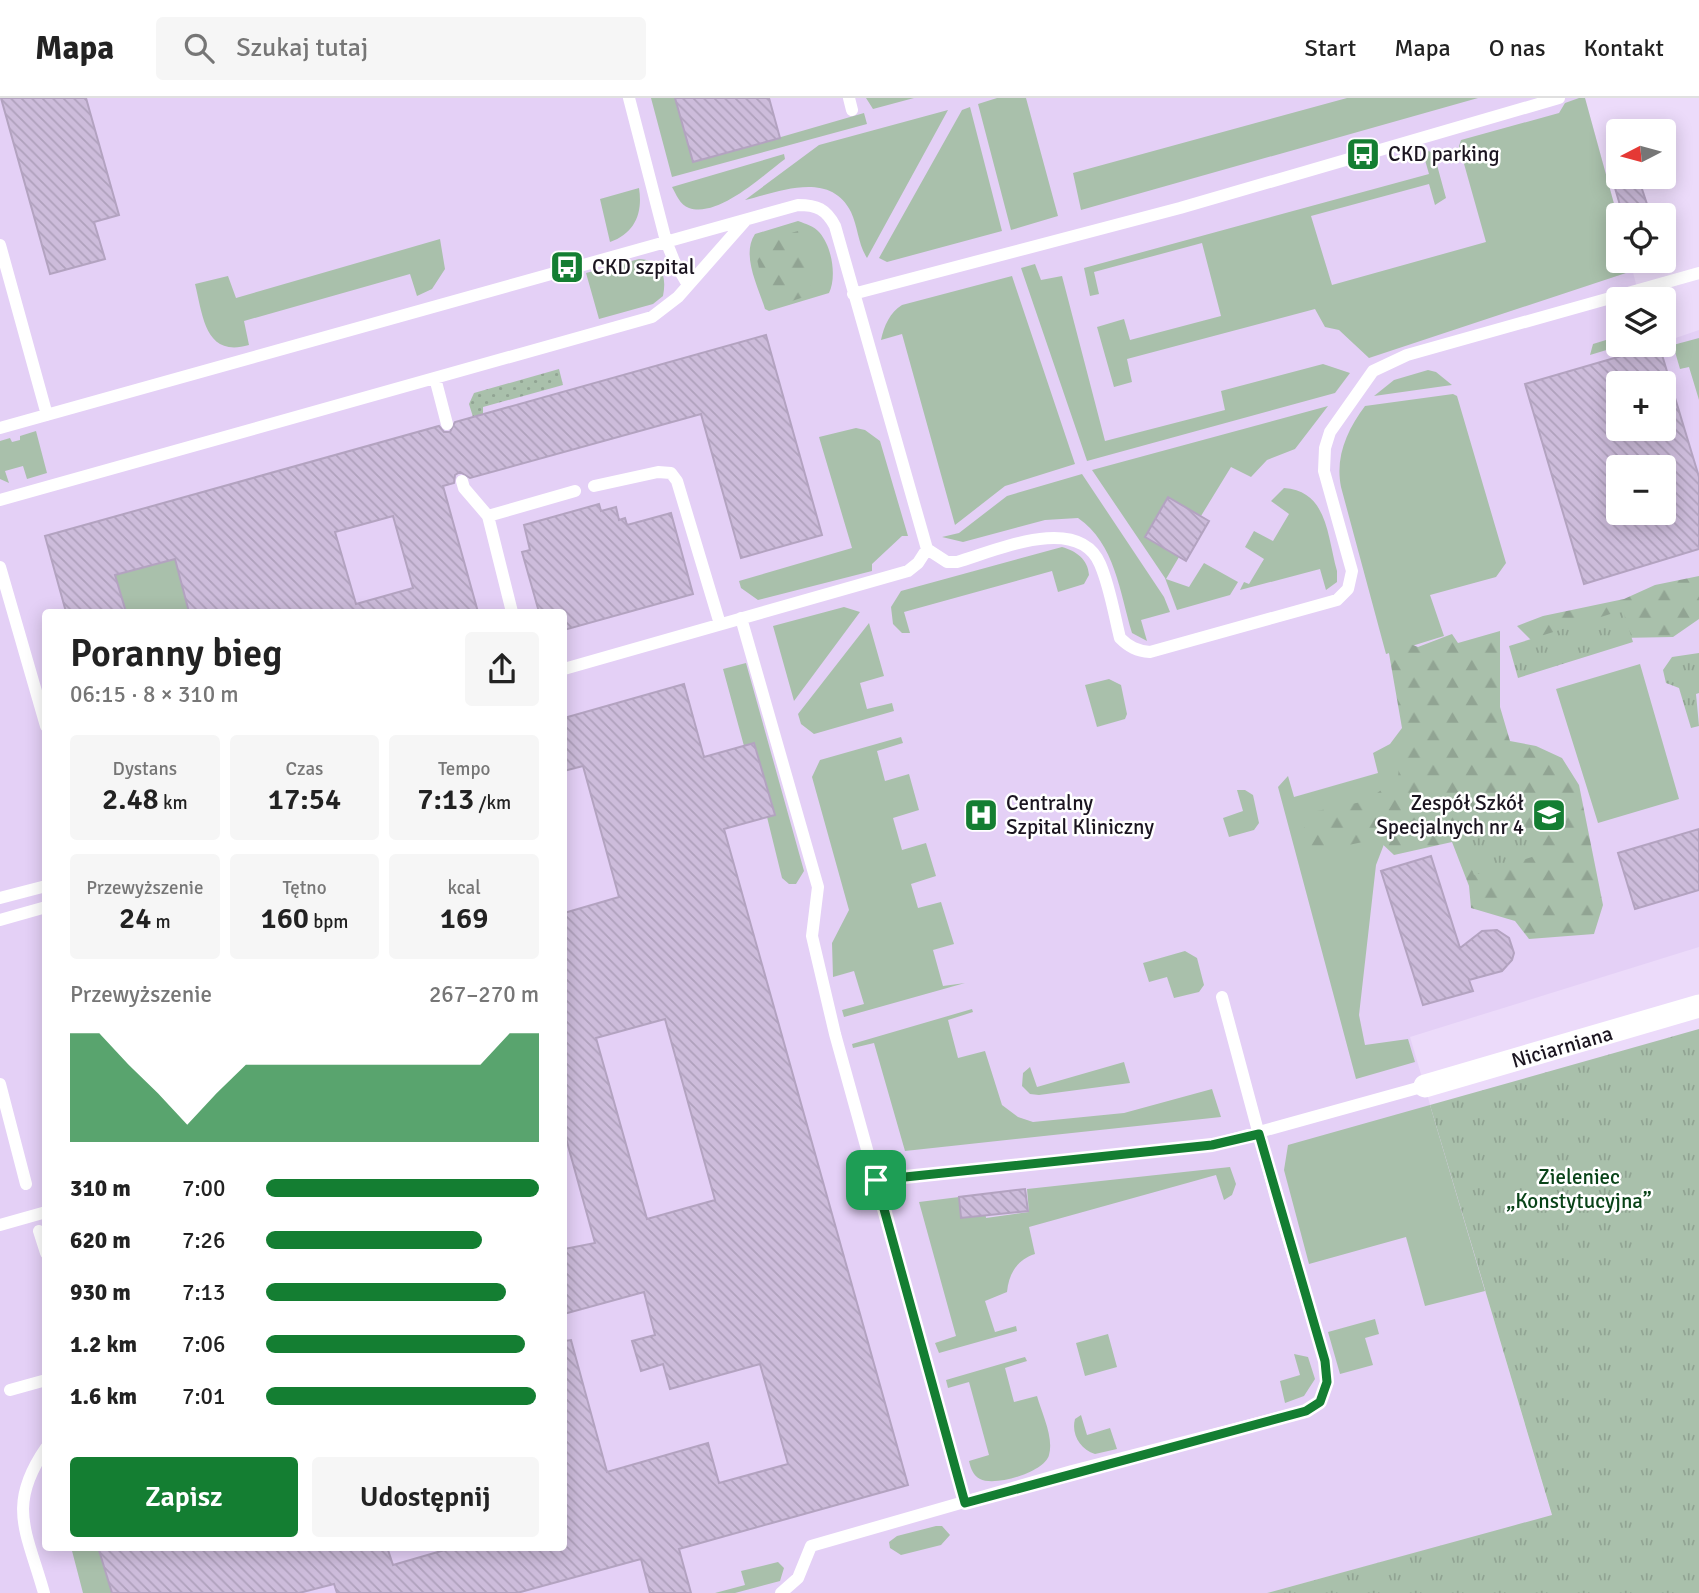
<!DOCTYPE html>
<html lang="pl">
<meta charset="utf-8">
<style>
:root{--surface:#fff;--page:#f6f6f6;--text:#222;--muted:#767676;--line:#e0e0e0;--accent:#147e32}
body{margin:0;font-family:Signika,sans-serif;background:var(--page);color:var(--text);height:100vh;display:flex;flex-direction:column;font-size:26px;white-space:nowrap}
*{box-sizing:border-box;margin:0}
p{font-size:23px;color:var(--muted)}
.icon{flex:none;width:38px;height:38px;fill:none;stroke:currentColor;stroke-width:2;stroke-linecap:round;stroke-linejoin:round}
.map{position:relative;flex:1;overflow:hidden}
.details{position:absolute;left:42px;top:511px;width:525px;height:942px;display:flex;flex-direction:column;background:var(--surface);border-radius:7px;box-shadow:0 4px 18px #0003}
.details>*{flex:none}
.needle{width:46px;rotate:264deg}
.controls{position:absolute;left:1606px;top:21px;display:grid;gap:14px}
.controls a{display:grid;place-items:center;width:70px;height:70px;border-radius:7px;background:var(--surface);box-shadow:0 4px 18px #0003;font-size:35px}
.pin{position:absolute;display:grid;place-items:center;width:60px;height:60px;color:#fff;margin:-30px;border-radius:14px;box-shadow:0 4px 10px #0006}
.round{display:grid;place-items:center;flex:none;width:74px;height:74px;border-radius:7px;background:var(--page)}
.summary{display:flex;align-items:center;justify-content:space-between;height:119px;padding:0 28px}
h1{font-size:38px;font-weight:600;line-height:52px}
.stats{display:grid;grid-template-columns:repeat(3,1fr);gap:10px;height:119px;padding:7px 28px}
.stats div{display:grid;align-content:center;border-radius:7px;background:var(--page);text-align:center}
.stats b{font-size:30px;font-weight:600}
.stats small{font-size:19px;font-weight:400}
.stats p{font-size:19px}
.chart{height:196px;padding:14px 28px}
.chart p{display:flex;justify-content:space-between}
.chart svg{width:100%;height:126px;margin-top:7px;fill:var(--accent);opacity:.7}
.primary-button{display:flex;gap:14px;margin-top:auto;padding:14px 28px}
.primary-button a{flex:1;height:80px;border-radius:7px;background:var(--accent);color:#fff;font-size:28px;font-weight:600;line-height:80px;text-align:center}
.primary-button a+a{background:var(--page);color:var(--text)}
ul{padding:0 28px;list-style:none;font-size:23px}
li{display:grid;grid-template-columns:112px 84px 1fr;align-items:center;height:52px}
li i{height:18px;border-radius:9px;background:var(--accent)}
header{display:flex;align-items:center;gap:42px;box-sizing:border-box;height:98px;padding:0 35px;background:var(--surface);border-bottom:2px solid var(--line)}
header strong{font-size:33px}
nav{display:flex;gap:38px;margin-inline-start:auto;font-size:24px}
.search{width:490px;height:63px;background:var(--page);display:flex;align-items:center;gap:18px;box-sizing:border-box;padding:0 24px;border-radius:7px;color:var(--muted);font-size:26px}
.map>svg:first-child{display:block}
.built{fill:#e4d0f6;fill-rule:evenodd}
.grass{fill:#a9c0ab}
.forest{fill:url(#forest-firs)}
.park{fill:url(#park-tufts)}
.garden{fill:url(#garden-dots)}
.building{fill:url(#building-back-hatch);stroke:#b3a3c0;stroke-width:2;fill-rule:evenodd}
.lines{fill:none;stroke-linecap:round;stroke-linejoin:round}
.service{stroke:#fff;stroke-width:12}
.minor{stroke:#fff;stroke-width:23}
.route-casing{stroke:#fff;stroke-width:14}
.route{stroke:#147e32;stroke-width:9}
.labels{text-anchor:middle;stroke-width:5;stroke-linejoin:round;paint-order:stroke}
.poi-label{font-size:21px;fill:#1b1520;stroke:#fff;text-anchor:start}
.street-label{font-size:21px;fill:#1b1520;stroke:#fff}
.park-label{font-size:21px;fill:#094318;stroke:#fff}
</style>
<header>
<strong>Mapa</strong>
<div class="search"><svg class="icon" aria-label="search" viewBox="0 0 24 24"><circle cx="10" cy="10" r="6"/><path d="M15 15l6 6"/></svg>Szukaj tutaj</div>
<nav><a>Start</a><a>Mapa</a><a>O nas</a><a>Kontakt</a></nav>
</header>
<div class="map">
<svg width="1699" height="1495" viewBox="0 0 1699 1495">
<defs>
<pattern id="forest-firs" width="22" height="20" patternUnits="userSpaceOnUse" patternTransform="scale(1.75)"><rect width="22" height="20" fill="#a9c0ab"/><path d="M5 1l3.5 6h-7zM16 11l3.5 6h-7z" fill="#91a493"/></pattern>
<pattern id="park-tufts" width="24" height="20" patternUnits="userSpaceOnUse" patternTransform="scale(1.75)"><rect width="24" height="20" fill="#a9c0ab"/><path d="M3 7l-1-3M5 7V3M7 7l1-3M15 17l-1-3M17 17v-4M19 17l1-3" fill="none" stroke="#91a493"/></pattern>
<pattern id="garden-dots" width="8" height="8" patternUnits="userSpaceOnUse" patternTransform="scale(1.75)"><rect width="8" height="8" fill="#a9c0ab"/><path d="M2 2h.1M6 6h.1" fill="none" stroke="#91a493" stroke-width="1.8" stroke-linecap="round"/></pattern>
<pattern id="building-back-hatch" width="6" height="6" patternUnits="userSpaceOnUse" patternTransform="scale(1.75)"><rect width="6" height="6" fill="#cdbcdb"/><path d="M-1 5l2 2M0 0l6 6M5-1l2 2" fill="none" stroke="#afa1bc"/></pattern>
</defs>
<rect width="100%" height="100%" fill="#ecdbfa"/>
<path class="built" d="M 0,0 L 1585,0 L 1619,123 L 1619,163 L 1630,163 L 1640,201 L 1619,201 L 1619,247 L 1664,247 L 1664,244 L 1699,232 L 1699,849 L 1410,939 L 1552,1418 L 1267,1495 L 0,1495 ZM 1619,285 L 1664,285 L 1664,331 L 1619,331 ZM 1619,369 L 1664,369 L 1664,415 L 1619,415 ZM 46,514 L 564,514 L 564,1449 L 46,1449 Z"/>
<path class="grass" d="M 651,0 L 675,0 L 694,64 L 864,15 L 867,26 L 672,79 Z
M 866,0 L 914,0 L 873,11 Z
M 997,0 L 1026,0 L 1058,118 L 1011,132 L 978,6 Z
M 1347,0 L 1478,0 L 1081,112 L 1073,75 Z
M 1579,0 L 1585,0 L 1619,124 L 1619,163 L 1629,163 L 1632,173 L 1369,260 L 1339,232 L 1325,229 L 1315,211 L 1127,261 L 1132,284 L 1114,289 L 1097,229 L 1124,221 L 1130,242 L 1221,218 L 1202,145 L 1094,174 L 1099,196 L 1090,198 L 1084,170 L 1429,76 L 1423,55 L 1429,53 L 1434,56 L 1446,100 L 1435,107 L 1429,86 L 1311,118 L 1332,187 L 1486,144 L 1459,48 L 1461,42 L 1559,15 L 1565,5 Z
M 970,9 L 1002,133 L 887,164 L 879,160 L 962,12 Z
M 948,12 L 867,160 C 858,146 858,129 851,114 C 830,72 779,94 745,102 L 819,47 Z
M 784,56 L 785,61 C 763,77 719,120 689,110 C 680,107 676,96 672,89 Z
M 639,90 C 643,115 635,135 610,144 L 600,101 Z
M 798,123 C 806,126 814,128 819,134 C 832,148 837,179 829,195 L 769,213 L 765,211 C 758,188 741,157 755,136 Z
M 440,141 L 445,171 L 432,191 L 417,198 L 410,176 L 244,223 L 249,247 C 205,260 203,218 195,186 L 228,178 L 236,200 Z
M 639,161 C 662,162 667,178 663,198 L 653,206 L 599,221 L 586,175 Z
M 1035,166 L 1041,182 L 1062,178 L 1105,343 L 1225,312 L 1221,293 L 1323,266 L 1350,275 L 1335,295 L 1087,363 L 1021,170 Z
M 1012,178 L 1075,366 L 1005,388 L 955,427 L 902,236 L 881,242 C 884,228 890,214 902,207 Z
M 1619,238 L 1619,247 L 1623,247 L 1590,257 L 1593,246 Z
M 1699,240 L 1699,302 L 1689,269 L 1680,271 L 1673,247 Z
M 1428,272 L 1436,274 L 1452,287 L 1374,298 L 1394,282 Z
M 1453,296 L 1457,298 L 1506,465 L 1496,479 L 1430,497 L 1444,538 L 1386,556 L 1341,389 C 1335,359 1347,332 1365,308 Z
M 1328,308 L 1295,351 L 1267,362 L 1251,379 L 1231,369 L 1201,418 L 1168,399 L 1145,438 L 1179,459 L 1166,481 L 1189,489 L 1204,465 L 1238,484 L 1230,497 L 1177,512 L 1165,480 L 1092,372 Z
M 856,330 L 865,332 L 880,343 L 908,438 L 902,438 L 872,466 L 872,473 L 758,502 L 741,490 L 739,483 L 852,450 L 819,339 Z
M 36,333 L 47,375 L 27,381 L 23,368 L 5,373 L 9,385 L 0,381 L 0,343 L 10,340 L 12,344 L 20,342 L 20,338 Z
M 1082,376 L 1164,499 L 1170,514 L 1141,522 L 1147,543 L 1132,535 C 1120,495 1115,445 1078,420 L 1045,422 L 963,444 L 942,439 L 959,435 L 1007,398 Z
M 1284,390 C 1328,393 1327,438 1337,473 L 1337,484 L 1326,492 L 1320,471 L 1240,492 L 1244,484 L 1249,486 L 1264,461 L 1245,449 L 1254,433 L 1273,443 L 1289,416 L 1271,403 Z
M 1062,449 C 1076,453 1088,461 1089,477 L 1084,486 L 1058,494 L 1052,473 L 904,514 L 910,535 L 902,535 L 893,526 L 891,509 L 901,493 Z
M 175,461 L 189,514 L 126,514 L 115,477 Z
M 844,509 L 860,514 L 794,603 L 773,528 Z
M 869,525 L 884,578 L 860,585 L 867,611 L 892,605 L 894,613 L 814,636 L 801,626 L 798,616 Z
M 746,565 L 804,773 L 796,786 L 789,786 L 782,780 L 767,719 L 774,716 L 754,646 L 744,648 L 723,571 Z
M 1640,566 L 1679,701 L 1598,725 L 1556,591 Z
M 1109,581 L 1121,587 L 1127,616 L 1125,621 L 1097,629 L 1085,587 Z
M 1402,630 L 1425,640 L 1376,767 L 1359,917 L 1365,947 L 1408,941 L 1415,964 L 1356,981 L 1278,689 L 1288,678 L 1294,699 L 1378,675 L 1373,655 L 1390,646 Z
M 901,639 L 903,645 L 877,653 L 885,683 L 909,676 L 919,712 L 893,720 L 902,752 L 926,745 L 936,778 L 911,786 L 918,810 L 941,804 L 954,846 L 933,852 L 943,888 L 965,885 L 844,919 L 842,912 L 864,906 L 854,873 L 833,879 L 832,845 L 849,812 L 812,679 L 820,662 Z
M 1237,692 L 1245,692 L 1253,697 L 1259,725 L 1254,732 L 1229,739 L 1223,720 L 1243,713 Z
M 1185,853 L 1197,860 L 1204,887 L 1199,894 L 1174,900 L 1167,879 L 1149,884 L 1143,865 Z
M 972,911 L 973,914 L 948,922 L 958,960 L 985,953 L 1002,1007 L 1018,1019 L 1033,1024 L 1124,1015 L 1212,991 L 1221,1019 L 905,1053 L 874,945 L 853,950 L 852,946 Z
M 1124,964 L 1130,985 L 1039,997 L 1030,996 L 1022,988 L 1023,975 L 1030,969 L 1037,989 Z
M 1430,1007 L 1485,1193 L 1425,1208 L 1406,1139 L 1309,1166 L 1284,1072 L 1288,1047 Z
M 1230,1069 L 1236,1086 L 1232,1097 L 1224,1102 L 1216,1077 L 1029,1129 L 1035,1156 C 1017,1162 1009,1175 1007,1194 L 985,1203 L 995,1234 L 1016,1228 L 1017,1233 L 939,1255 L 935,1245 L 956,1238 L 919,1104 L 983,1096 L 986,1120 L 1029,1114 L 1027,1091 Z
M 1375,1221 L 1379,1236 L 1365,1240 L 1373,1267 L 1340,1276 L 1328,1234 Z
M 1108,1236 L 1117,1269 L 1085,1278 L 1076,1245 Z
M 1294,1256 L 1308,1259 L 1315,1281 L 1304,1298 L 1285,1305 L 1280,1283 L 1300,1277 Z
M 1025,1259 L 1027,1263 L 1005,1270 L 1014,1304 L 1037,1298 C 1042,1316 1054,1339 1049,1357 C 1045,1374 995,1389 980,1381 C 973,1377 971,1371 969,1363 L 989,1357 L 969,1284 L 948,1290 L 946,1282 Z
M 1081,1317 L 1087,1337 L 1110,1330 L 1117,1351 L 1095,1356 C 1080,1351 1071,1336 1075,1321 Z
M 936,1428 L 942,1428 L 950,1437 L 941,1447 L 901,1457 L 890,1450 L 889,1444 L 897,1438 Z
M 71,1449 L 98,1449 L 112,1495 L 83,1495 Z
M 778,1464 L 784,1470 L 780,1483 L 735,1495 L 715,1495 L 745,1487 L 741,1473 Z"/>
<path class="forest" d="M 798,133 L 801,149 L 812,159 L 808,176 L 802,184 L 811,187 L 810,197 L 774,209 L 767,206 L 756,157 L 769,141 Z
M 1699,478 L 1699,521 L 1673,539 L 1620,540 L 1538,549 L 1517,528 L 1543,518 L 1624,501 L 1655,487 Z
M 1500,533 L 1500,609 L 1510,643 L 1536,648 L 1562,660 L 1579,687 L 1603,807 L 1594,836 L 1529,841 L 1515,823 L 1471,810 L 1469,788 L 1452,744 L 1394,757 L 1377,741 L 1306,756 L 1303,731 L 1317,713 L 1366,703 L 1398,680 L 1402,630 L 1387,544 L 1393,539 L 1418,549 L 1452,536 L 1458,545 Z"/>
<path class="park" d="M 1623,512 L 1633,544 L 1518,580 L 1509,548 Z
M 1699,555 L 1699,595 L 1696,596 L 1699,628 L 1691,630 L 1679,590 L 1666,585 L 1663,572 L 1672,559 Z
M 1516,698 L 1535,758 L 1474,777 L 1456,717 Z
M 1699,931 L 1699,1495 L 1267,1495 L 1552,1417 L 1430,1007 Z"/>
<path class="garden" d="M 559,271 L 563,287 L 483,309 L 483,316 L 473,319 L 469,306 L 474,295 Z"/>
<path class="building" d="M 1,0 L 86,0 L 119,117 L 94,124 L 105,161 L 50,176 Z
M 675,0 L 769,0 L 780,40 L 693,64 Z
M 1639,82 L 1647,106 L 1622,114 L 1615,90 Z
M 766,237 L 822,437 L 741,460 L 701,316 L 470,380 L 460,374 L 455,377 L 454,385 L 443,388 L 478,514 L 189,514 L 175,461 L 115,477 L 126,514 L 66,514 L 45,438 L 439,328 L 444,334 L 450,334 L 455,324 ZM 393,418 L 413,490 L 356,506 L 335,434 Z
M 1659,247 L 1699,379 L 1699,451 L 1584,486 L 1525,286 ZM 1619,285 L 1664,285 L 1664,331 L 1619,331 ZM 1619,369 L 1664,369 L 1664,415 L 1619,415 Z
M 1168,399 L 1209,423 L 1186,463 L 1145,439 Z
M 599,406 L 601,413 L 616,409 L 619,422 L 625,420 L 627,427 L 671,415 L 693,496 L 564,532 L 564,514 L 539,514 L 522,454 L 530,452 L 524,427 Z
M 684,586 L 704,659 L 754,645 L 775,717 L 724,731 L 908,1387 L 679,1451 L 691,1495 L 650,1495 L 641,1461 L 517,1495 L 337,1495 L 334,1486 L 299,1495 L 112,1495 L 98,1449 L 387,1449 L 393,1467 L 455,1449 L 564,1449 L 564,1243 L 571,1242 L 607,1374 L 708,1345 L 719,1385 L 788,1366 L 760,1266 L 670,1291 L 663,1266 L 641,1273 L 632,1243 L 655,1237 L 644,1194 L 564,1216 L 564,1151 L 595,1145 L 564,1033 L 564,815 L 619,799 L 583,668 L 564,673 L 564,620 ZM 665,921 L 715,1102 L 647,1121 L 596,940 Z
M 1699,731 L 1699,792 L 1635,811 L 1618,755 Z
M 1431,758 L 1460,850 L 1482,833 L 1497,832 L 1509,840 L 1514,855 L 1512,862 L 1502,873 L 1469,882 L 1473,893 L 1423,907 L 1381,773 Z
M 1025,1091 L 1028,1113 L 961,1120 L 959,1099 Z"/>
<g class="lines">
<path class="service" d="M 629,0 L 666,143 L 674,163 L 688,187
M 849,0 L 852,12
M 0,147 L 47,317
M 853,196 L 1180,110 L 1559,0
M 435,280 L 447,326
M 0,330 L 798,107 C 817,107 826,111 835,128 L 927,451 L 918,465 L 908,473 L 564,571
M 462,383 L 464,390 L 488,418
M 594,388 L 658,374 L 671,375 L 677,383 L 720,526
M 0,402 L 652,219 L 678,199 L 745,123
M 927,451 L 947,464 L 957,464 C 995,453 1078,415 1100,466 C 1110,489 1114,516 1120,540 C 1129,549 1137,553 1150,554 L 1337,502 L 1348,491 L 1352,473 L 1324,373 L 1325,350 L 1330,334 L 1373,273 L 1407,257 L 1699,175
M 0,469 L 46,628
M 512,514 L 488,418 L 575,393
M 741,520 L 818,789 L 812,838 L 835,936 L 965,1405
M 0,800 L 46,788
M 0,822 L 46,809
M 0,986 L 26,1086
M 876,1082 L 1212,1047 L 1425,988
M 0,1127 L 46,1114
M 39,1133 L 46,1155
M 10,1292 L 46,1282
M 44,1495 C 27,1434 6,1408 46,1350
M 781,1495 L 798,1480 L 811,1448 L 1072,1373 L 1305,1313 L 1320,1304 L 1327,1284 L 1325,1263 L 1276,1100 L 1222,899"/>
<path class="minor" d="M 1425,988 L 1699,908"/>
</g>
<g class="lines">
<g class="route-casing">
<path id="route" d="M 1259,1036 L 1325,1263 L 1327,1284 L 1320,1304 L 1306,1313 L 965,1405 L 876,1082 L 1212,1047 Z"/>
</g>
<use href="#route" class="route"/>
</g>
<defs>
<g id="bus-square" transform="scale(1.75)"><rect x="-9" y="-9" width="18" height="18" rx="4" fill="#147e32" stroke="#fff"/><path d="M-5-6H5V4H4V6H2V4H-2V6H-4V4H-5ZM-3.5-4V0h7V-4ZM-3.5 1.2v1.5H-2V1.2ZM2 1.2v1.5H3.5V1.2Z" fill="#fff"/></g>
<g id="hospital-square" transform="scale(1.75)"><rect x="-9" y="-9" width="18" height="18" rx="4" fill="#147e32" stroke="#fff"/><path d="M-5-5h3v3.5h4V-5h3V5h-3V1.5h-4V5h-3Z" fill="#fff"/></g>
<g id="school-square" transform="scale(1.75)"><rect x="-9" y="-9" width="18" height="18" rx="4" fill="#147e32" stroke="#fff"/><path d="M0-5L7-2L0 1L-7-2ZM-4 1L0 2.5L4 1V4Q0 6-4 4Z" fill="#fff"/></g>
</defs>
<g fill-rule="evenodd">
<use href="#bus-square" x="1363" y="56"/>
<use href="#bus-square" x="567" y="169"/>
<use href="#hospital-square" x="981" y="717"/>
<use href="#school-square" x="1549" y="717"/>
</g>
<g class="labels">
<g class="poi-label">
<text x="1388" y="63">CKD parking</text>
<text x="592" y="176">CKD szpital</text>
<text x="1006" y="712">Centralny<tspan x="1006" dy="24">Szpital Kliniczny</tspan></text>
<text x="1524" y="712" text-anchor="end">Zespół Szkół<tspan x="1524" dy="24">Specjalnych nr 4</tspan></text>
</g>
<g class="street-label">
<text transform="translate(1562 949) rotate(-16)" y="7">Niciarniana</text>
</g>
<g class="park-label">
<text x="1579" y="1086">Zieleniec<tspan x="1579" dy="24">„Konstytucyjna”</tspan></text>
</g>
</g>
</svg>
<div class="controls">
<a><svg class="needle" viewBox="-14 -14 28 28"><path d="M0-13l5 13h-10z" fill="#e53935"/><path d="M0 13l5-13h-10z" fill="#767676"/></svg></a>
<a><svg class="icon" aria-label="locate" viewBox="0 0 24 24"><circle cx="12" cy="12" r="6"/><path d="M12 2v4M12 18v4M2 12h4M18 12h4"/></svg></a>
<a><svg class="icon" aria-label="layers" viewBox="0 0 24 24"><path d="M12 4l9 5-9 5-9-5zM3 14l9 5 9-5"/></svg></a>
<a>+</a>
<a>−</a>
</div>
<div class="pin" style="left:876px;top:1082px;background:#1e9e55"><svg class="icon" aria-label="arrive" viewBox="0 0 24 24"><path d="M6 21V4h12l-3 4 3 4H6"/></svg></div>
<section class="details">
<div class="summary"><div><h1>Poranny bieg</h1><p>06:15 · 8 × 310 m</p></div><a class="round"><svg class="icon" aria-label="share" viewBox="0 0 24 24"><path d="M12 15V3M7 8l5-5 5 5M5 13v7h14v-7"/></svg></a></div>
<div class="stats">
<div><p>Dystans</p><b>2.48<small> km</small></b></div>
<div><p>Czas</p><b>17:54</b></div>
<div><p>Tempo</p><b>7:13<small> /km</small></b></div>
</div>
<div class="stats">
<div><p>Przewyższenie</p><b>24<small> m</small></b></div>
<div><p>Tętno</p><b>160<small> bpm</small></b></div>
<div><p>kcal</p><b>169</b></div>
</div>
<div class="chart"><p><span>Przewyższenie</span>267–270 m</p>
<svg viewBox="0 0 160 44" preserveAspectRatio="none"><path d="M0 44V6L10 6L20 17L30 27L40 38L50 27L60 17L70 17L80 17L90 17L100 17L110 17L120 17L130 17L140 17L150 6L160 6V44z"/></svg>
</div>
<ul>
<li><b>310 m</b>7:00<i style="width:100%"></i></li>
<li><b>620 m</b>7:26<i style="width:79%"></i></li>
<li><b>930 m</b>7:13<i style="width:88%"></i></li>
<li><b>1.2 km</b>7:06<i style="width:95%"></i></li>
<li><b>1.6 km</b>7:01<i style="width:99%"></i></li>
</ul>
<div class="primary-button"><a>Zapisz</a><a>Udostępnij</a></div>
</section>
</div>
